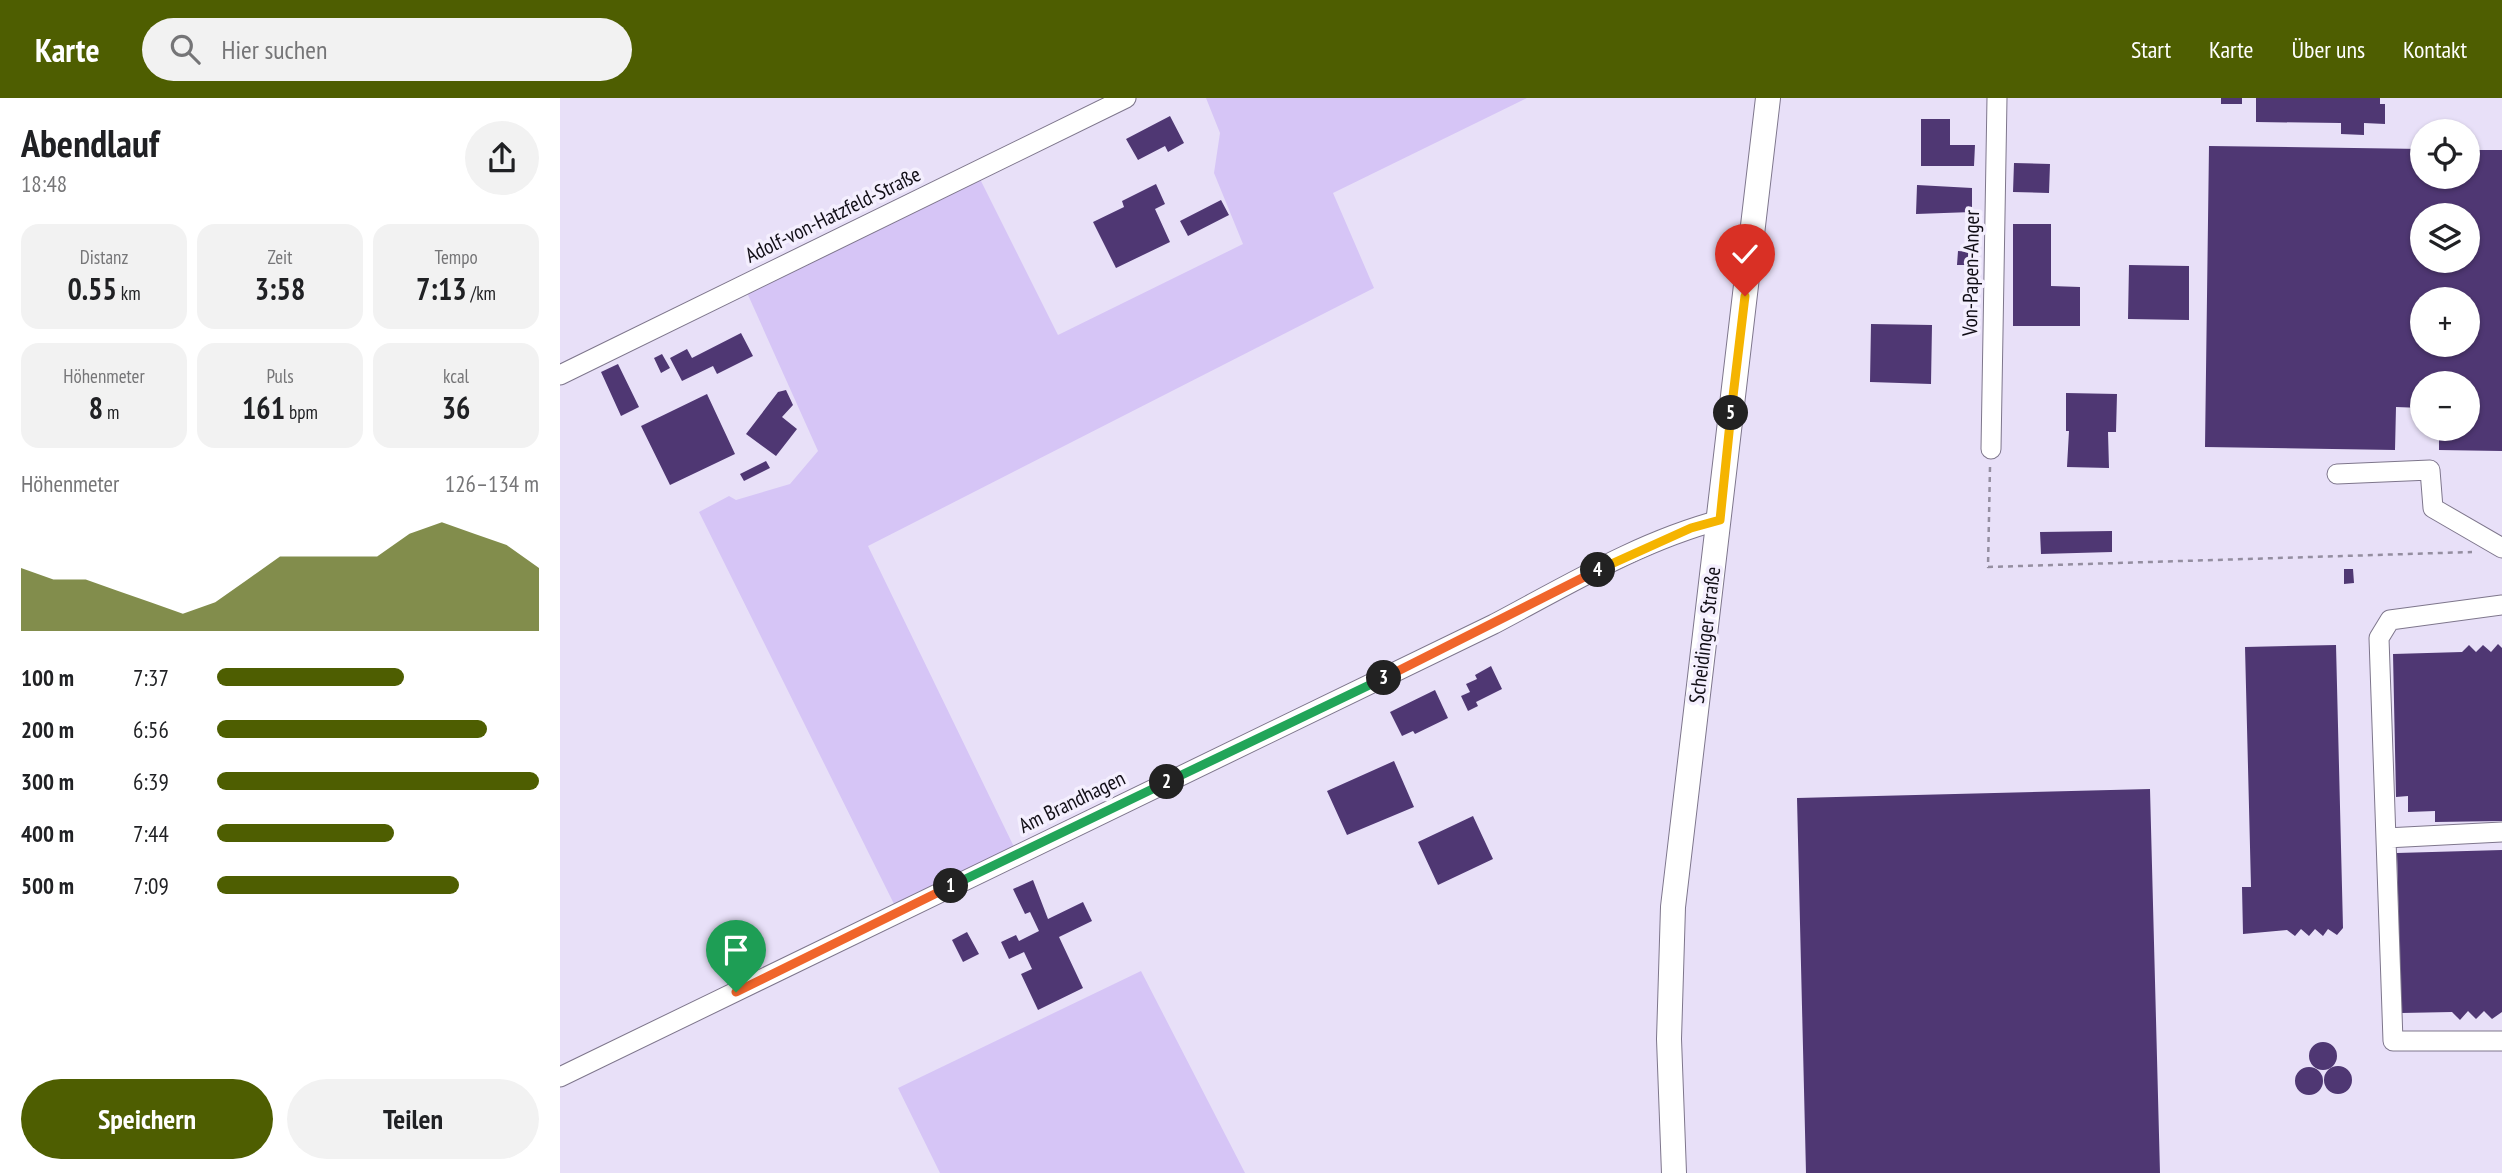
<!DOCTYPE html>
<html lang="de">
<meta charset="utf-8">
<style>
:root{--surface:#fff;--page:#f2f2f2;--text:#202124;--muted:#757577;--accent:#4e5e01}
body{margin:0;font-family:"PT Sans Narrow",sans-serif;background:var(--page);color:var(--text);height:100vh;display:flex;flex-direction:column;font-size:26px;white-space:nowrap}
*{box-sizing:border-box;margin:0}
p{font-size:23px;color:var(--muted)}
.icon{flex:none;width:38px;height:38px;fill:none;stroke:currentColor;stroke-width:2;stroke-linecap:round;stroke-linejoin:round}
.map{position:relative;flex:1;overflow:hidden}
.sheet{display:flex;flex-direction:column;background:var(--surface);width:560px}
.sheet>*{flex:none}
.tools{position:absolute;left:1850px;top:21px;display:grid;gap:14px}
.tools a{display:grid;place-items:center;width:70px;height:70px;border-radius:50%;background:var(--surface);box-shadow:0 2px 5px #0004;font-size:35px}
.pin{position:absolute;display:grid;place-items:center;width:60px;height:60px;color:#fff;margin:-72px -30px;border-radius:50% 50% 50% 0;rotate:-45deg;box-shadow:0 0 7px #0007}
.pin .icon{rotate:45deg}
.km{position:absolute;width:35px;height:35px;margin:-18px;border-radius:50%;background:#222;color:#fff;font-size:19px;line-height:35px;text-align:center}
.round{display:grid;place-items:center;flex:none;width:74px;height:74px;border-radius:37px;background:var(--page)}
.headline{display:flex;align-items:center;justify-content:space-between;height:119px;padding:0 21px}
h1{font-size:38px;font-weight:700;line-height:52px}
.figures{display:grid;grid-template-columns:repeat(3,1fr);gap:10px;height:119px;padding:7px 21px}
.figures div{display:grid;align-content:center;border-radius:18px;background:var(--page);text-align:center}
.figures b{font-size:30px;font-weight:700}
.figures small{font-size:19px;font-weight:400}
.figures p{font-size:19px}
.chart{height:196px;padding:14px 21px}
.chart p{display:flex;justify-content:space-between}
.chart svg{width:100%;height:126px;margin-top:7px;fill:var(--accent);opacity:.7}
.action{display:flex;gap:14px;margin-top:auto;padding:14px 21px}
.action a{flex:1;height:80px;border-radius:42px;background:var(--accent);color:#fff;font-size:28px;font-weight:700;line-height:80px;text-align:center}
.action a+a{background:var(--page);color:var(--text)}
ul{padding:0 21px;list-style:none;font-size:23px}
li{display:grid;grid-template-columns:112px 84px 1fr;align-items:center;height:52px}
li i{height:18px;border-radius:9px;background:var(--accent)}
header{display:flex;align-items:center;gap:42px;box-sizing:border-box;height:98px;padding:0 35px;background:var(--accent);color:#fff}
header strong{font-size:33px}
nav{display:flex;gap:38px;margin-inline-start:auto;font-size:24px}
.search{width:490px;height:63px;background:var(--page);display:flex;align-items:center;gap:18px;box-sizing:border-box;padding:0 24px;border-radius:38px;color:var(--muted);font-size:26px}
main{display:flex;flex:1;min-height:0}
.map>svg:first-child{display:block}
.green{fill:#d6c5f6}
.building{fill:#4f3773;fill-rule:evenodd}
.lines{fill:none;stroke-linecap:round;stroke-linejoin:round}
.minor-casing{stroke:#7e768c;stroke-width:21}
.major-casing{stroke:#7e768c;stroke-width:26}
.path{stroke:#948ea0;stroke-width:2.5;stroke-dasharray:5 5;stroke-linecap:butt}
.minor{stroke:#fff;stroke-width:19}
.major{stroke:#fff;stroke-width:24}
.split-1-casing{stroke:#fff;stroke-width:14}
.split-2-casing{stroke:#fff;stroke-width:14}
.split-3-casing{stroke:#fff;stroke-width:14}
.split-4-casing{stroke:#fff;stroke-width:14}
.split-5-casing{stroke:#fff;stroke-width:14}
.split-6-casing{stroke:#fff;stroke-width:14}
.split-1{stroke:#f0652b;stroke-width:9}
.split-2{stroke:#22a559;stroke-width:9}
.split-3{stroke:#22a559;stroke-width:9}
.split-4{stroke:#f0652b;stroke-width:9}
.split-5{stroke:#f5b400;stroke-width:9}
.split-6{stroke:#f5b400;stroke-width:9}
.labels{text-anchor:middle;stroke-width:7;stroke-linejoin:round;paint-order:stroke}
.street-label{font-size:21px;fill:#110e16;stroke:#f4effe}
</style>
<header>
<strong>Karte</strong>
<div class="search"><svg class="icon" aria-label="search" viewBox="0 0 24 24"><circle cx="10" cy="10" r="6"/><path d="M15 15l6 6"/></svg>Hier suchen</div>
<nav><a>Start</a><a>Karte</a><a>Über uns</a><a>Kontakt</a></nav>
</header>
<main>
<section class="sheet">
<div class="headline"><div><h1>Abendlauf</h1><p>18:48</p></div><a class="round"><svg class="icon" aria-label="share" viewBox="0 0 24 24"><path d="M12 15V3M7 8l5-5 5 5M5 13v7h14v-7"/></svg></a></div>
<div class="figures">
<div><p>Distanz</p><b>0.55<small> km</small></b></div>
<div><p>Zeit</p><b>3:58</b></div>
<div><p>Tempo</p><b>7:13<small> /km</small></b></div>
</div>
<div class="figures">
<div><p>Höhenmeter</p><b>8<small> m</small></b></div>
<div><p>Puls</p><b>161<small> bpm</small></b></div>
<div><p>kcal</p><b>36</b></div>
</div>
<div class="chart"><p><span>Höhenmeter</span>126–134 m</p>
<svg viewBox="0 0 160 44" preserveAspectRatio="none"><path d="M0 44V22L10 26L20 26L30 30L40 34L50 38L60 34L70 26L80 18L90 18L100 18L110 18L120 10L130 6L140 10L150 14L160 22V44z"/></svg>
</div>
<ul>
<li><b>100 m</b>7:37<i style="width:58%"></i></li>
<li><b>200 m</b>6:56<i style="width:84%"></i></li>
<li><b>300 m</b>6:39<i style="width:100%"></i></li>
<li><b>400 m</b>7:44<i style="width:55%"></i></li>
<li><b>500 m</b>7:09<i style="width:75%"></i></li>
</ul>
<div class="action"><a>Speichern</a><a>Teilen</a></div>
</section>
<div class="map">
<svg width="1942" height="1075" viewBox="0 0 1942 1075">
<rect width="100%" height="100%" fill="#e8e0f8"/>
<path class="green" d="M 646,0 L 967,0 L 773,95 L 814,190 L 308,448 L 456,753 L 337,812 L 139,414 L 169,398 L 176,402 L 230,386 L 258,353 L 184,188 L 417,75 L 498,237 L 683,146 L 654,75 L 660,35 Z
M 581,873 L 685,1075 L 380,1075 L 338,990 Z"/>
<path class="building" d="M 1661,0 L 1682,0 L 1682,6 L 1661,6 Z
M 1696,0 L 1820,0 L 1820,6 L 1825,6 L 1825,26 L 1804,25 L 1804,37 L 1781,36 L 1781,25 L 1696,24 Z
M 610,18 L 624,45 L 608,54 L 605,48 L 578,62 L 566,41 Z
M 1361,21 L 1390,21 L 1390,47 L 1415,47 L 1414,68 L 1361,68 Z
M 1649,48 L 1862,51 L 1862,79 L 1908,79 L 1908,52 L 1942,52 L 1942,353 L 1879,352 L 1879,331 L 1908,331 L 1908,285 L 1862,285 L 1862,310 L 1836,309 L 1835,352 L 1645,349 ZM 1862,117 L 1908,117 L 1908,163 L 1862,163 ZM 1862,201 L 1908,201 L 1908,247 L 1862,247 Z
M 1454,65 L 1490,66 L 1489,95 L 1453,94 Z
M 596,86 L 605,106 L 595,111 L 610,144 L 556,170 L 533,124 L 564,109 L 562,103 Z
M 1357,87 L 1412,90 L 1412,114 L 1356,116 Z
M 661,102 L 669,117 L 628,138 L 620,123 Z
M 1453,126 L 1491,126 L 1491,188 L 1520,189 L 1520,228 L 1453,228 Z
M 1398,153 L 1411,154 L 1411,167 L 1397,167 Z
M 1569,167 L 1629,168 L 1629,222 L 1568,221 Z
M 1311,226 L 1372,227 L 1371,286 L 1310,284 Z
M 181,235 L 193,258 L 157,276 L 153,268 L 122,283 L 110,260 L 127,251 L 132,260 Z
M 102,256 L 110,270 L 101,275 L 94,260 Z
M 58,266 L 79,309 L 61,318 L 41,274 Z
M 226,292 L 233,307 L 222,319 L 237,331 L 216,358 L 186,336 L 218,294 Z
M 1506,295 L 1557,296 L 1556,334 L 1548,334 L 1549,370 L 1507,369 L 1509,333 L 1506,333 Z
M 147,296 L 175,356 L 110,387 L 81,328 Z
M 206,363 L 210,370 L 184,383 L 180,376 Z
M 1552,433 L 1552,454 L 1481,456 L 1480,434 Z
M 1784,471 L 1793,471 L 1794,485 L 1784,486 Z
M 1938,546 L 1942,550 L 1942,723 L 1875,724 L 1875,713 L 1848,714 L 1848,698 L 1836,699 L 1833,556 L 1902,554 L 1909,547 L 1916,554 L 1923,547 L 1931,554 Z
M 1776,547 L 1783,830 L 1777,837 L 1768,831 L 1763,838 L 1755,831 L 1749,838 L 1741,831 L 1735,838 L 1727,832 L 1683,836 L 1682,789 L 1691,789 L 1685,549 Z
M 931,568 L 942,591 L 916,604 L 918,608 L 908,613 L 901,598 L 910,594 L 906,586 L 917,581 L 915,577 Z
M 875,592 L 888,620 L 855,636 L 853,633 L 842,638 L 830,614 Z
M 834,663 L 854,709 L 787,737 L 767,693 Z
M 1590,691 L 1600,1075 L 1246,1075 L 1237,700 Z
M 913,718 L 933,761 L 878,787 L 858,744 Z
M 1942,752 L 1942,914 L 1932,921 L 1924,913 L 1916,921 L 1908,913 L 1900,922 L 1892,914 L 1841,915 L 1837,755 Z
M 473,782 L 488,821 L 523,804 L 532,823 L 499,839 L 523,890 L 478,912 L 461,876 L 472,871 L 464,854 L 449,861 L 441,844 L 456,837 L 459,843 L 479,833 L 470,814 L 465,816 L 453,791 Z
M 407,834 L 419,856 L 403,864 L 392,842 Z
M1749 958a14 14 0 1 1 28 0a14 14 0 1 1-28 0Z
M1764 982a14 14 0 1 1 28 0a14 14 0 1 1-28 0Z
M1735 983a14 14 0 1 1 28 0a14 14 0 1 1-28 0Z"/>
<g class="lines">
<g class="minor-casing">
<path id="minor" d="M 0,277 L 566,0
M 1431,351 L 1437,0
M 1777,376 L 1870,372 L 1873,410 L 1942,450
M 1942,507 L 1830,522 L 1819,540 L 1833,943 L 1942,943
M 1826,740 L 1942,734
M 0,979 L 934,526 C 1006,488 1080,443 1160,422"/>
</g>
<g class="major-casing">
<path id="major" d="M 1114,1075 L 1109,941 L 1113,809 L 1208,0"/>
</g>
<path class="path" d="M 1430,369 L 1428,469 L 1912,454"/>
<use href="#minor" class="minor"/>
<use href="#major" class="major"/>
</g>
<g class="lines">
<g class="split-1-casing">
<path id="split-1" d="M 176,894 L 391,788"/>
</g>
<g class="split-2-casing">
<path id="split-2" d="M 391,788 L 607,684"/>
</g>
<g class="split-3-casing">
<path id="split-3" d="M 607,684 L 824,580"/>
</g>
<g class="split-4-casing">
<path id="split-4" d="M 824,580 L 1038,472"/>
</g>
<g class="split-5-casing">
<path id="split-5" d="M 1038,472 L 1131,430 L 1160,422 L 1171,315"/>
</g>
<g class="split-6-casing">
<path id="split-6" d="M 1171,315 L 1185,198"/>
</g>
<use href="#split-1" class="split-1"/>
<use href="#split-2" class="split-2"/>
<use href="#split-3" class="split-3"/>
<use href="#split-4" class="split-4"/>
<use href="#split-5" class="split-5"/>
<use href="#split-6" class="split-6"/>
</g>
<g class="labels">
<g class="street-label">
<text transform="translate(273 117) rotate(-26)" y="7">Adolf-von-Hatzfeld-Straße</text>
<text transform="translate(1411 175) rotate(-89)" y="7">Von-Papen-Anger</text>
<text transform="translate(1145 537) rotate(-83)" y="7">Scheidinger Straße</text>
<text transform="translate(512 704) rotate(-26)" y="7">Am Brandhagen</text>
</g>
</g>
</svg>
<div class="tools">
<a><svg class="icon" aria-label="locate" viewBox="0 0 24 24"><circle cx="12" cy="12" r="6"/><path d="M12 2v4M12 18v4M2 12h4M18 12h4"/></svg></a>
<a><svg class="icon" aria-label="layers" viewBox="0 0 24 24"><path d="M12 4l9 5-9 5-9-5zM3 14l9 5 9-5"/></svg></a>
<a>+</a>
<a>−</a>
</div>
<div class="pin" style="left:176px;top:894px;background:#1e9e55"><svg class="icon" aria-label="arrive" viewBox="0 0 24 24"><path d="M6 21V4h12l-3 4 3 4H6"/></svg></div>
<div class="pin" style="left:1185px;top:198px;background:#d93025"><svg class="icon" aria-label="check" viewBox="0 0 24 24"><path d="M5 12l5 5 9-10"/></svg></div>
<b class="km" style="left:391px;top:788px">1</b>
<b class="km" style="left:607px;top:684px">2</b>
<b class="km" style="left:824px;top:580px">3</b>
<b class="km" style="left:1038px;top:472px">4</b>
<b class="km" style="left:1171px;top:315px">5</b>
</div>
</main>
